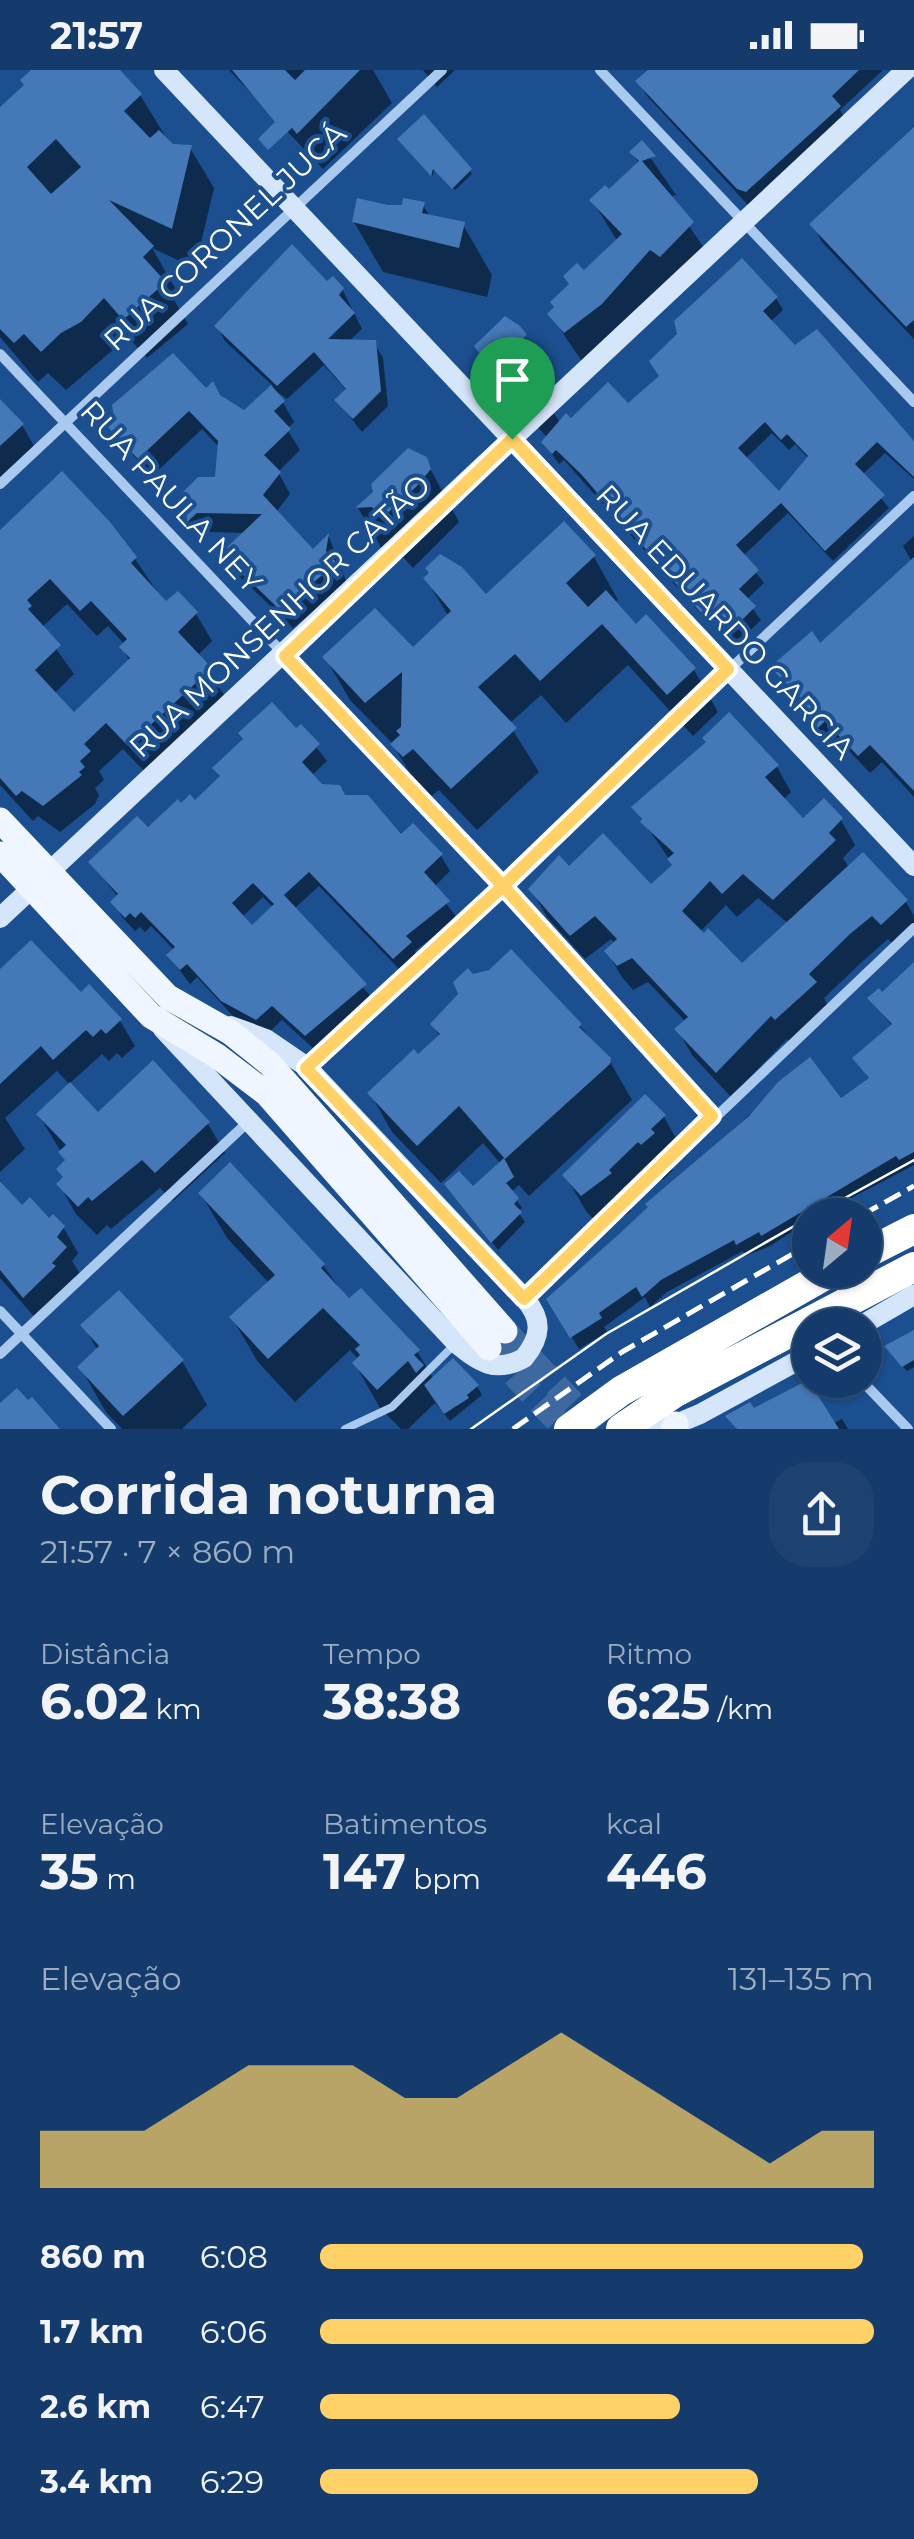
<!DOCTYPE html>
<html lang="pt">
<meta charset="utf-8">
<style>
:root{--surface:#143b6b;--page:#1d4271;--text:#f1f3f6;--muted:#9dadc1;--line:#33557e;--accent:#ffd166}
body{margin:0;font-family:Montserrat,sans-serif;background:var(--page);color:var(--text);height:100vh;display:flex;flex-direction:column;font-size:38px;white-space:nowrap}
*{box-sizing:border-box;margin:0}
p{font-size:32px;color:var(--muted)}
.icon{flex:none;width:55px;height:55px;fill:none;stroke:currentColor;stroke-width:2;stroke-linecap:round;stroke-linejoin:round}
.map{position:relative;height:1359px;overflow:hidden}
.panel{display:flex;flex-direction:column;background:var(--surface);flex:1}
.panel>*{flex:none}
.needle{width:65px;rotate:29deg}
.fabs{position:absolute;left:792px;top:1128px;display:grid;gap:20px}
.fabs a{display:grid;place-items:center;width:90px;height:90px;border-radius:50%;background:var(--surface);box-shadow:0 2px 8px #0004,0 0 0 2px var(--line);font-size:50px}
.pin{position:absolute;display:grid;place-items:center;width:85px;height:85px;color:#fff;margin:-102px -42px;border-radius:50% 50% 50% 0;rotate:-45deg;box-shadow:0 0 10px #0007}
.pin .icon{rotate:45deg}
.round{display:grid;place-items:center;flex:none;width:105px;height:105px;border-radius:40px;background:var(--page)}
.overview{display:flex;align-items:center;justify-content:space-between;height:170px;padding:0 40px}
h1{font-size:55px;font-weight:700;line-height:75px}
.figures{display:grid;grid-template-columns:repeat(3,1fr);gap:15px;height:170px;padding:10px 40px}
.figures div{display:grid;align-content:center}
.figures b{font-size:50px;font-weight:700}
.figures small{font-size:28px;font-weight:400}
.figures p{font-size:28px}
.chart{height:280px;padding:20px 40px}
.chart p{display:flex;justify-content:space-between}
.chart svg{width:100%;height:180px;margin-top:10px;fill:var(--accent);opacity:.7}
ul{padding:0 40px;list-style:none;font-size:32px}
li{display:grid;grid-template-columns:160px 120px 1fr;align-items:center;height:75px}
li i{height:25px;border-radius:12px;background:var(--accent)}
.status{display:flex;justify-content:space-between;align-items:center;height:70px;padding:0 50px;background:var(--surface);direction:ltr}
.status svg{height:28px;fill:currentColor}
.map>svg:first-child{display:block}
.shadow{fill:#0007;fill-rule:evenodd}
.building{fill:#4478b7;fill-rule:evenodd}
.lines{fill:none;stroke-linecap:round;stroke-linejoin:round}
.primary-tunnel{stroke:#3d69a0;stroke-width:25;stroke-dasharray:25 12;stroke-linecap:butt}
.lane{stroke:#a9c9ee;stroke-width:8}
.street{stroke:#a9c9ee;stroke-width:10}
.secondary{stroke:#d6e6fa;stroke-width:20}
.primary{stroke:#f0f6ff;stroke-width:25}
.highway{stroke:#fff;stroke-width:30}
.tram{stroke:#fff;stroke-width:2.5}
.rail{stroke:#fff;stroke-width:5;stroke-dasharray:18 8;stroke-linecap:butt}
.route-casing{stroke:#fff;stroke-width:20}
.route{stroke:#ffd166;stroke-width:12}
.labels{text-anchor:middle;stroke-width:8;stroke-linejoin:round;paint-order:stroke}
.street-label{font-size:30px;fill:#fff;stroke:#1b4f8f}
</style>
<div class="status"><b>21:57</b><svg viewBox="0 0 49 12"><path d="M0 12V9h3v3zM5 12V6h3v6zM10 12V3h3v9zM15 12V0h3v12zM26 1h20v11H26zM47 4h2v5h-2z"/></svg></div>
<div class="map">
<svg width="914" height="1359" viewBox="0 0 914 1359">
<rect width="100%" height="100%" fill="#1b4f8f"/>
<path class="shadow" d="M 33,0 L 116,0 L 140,25 L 172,77 L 190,78 L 214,118 L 195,198 L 152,178 L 175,218 L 170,223 L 188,254 L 147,288 L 128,267 L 66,320 L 48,303 L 38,312 L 0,267 L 0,41 L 26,16 Z
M 229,0 L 373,0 L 392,33 L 323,99 Z
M 423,0 L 455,0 L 437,17 Z
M 651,0 L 883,0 L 840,40 L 847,52 L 758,135 L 747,134 L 647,26 L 638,12 Z
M 914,60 L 914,269 L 822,172 L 813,155 Z
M 402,72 L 470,100 L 472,104 L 455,120 L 434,99 L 433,106 Z
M 641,74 L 676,125 L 669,127 L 713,191 L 683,223 L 673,217 L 587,299 L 550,244 L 618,172 L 592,130 L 609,122 L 639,94 L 632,82 Z
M 423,135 L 430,147 L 463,155 L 492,205 L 487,227 L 383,202 L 354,152 L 388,137 Z
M 327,215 L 342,219 L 362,259 L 348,272 L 374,273 L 383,288 L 388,336 L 362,362 L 337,330 L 347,321 L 324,295 L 287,329 L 277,322 L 294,352 L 287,359 L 300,380 L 278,402 L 290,424 L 276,442 L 313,482 L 329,467 L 347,514 L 293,558 L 236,503 L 225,483 L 246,463 L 209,462 L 200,470 L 189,451 L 190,429 L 217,409 L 220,378 L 202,359 L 151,407 L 109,355 L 206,322 L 245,343 L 273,316 L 225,271 L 217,256 Z
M 776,228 L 783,240 L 770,252 L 795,278 L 914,374 L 914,409 L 885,383 L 862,405 L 889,438 L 833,491 L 788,443 L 743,486 L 764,513 L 746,530 L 761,550 L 738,572 L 714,548 L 709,553 L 564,390 L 559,394 L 556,390 L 544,372 L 546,366 L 525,344 L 521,347 L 477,277 L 511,250 L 561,331 L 552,340 L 560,353 L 570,351 L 628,336 ZM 772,363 L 789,380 L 795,374 L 809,389 L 779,425 L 745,389 Z
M 0,333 L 22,355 L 38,383 L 0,410 Z
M 425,389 L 459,452 L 413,498 L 404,488 L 388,489 L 358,438 Z
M 0,463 L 135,489 L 166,535 L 178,524 L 196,544 L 212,571 L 197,586 L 225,626 L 145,702 L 123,679 L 99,701 L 104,710 L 95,718 L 99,725 L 95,734 L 60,762 L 38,746 L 33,751 L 0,715 ZM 67,534 L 97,566 L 108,556 L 125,575 L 122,577 L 130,592 L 74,646 L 54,624 L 74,604 L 41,558 Z
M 914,466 L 914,727 L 882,692 L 870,703 L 837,668 L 827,677 L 805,654 L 795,636 L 799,632 L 773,597 L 819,577 L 912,492 L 903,476 Z
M 594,487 L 618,530 L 614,533 L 636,557 L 694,600 L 718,642 L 693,666 L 628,595 L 566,653 L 541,625 L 509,654 L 539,702 L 477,760 L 439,720 L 429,728 L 418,717 L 392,673 L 350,630 L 325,587 L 413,581 L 449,547 L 426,509 L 486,527 Z
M 300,657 L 327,691 L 311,706 L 321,717 L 344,727 L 401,768 L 413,756 L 441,786 L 450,801 L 434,817 L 457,848 L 415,881 L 419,889 L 403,903 L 319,816 L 294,839 L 374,930 L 315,980 L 282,950 L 266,965 L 233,946 L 197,907 L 190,914 L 169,886 L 175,881 L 151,856 L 145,862 L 140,857 L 135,861 L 122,847 L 113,832 L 118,827 L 91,792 L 181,736 L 195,733 L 221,709 L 215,698 ZM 263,827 L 274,838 L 252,859 L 242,847 Z
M 777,697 L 791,722 L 783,730 L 803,751 L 841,750 L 855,775 L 843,788 L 849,798 L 906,832 L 914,846 L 914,863 L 897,879 L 888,869 L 864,890 L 824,928 L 829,938 L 791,974 L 787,969 L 731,1027 L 692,985 L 678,960 L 686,952 L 648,912 L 633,920 L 622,907 L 607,882 L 615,874 L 611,869 L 585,889 L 547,847 L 532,821 L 533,814 L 559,789 L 569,800 L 651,817 L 674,796 L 634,738 ZM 758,828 L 789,854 L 742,897 L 700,862 L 726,835 L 737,847 Z
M 914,896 L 914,1095 L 819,1145 L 810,1145 L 810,1150 L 770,1176 L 745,1186 L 743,1181 L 667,1222 L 650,1237 L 645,1227 L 604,1257 L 607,1262 L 579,1279 L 549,1229 L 809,990 L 841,1032 L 870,1010 L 855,989 L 893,957 L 870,929 L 882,925 Z
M 0,904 L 80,926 L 120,951 L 135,976 L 122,988 L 117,983 L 109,991 L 102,984 L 69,1014 L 57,1001 L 5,1048 L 25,1079 L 0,1102 Z
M 433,955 L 580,956 L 609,990 L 632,1030 L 529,1126 L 519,1115 L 511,1122 L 522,1138 L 518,1142 L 525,1152 L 498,1180 L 452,1123 L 473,1120 L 501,1094 L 483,1073 L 441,1113 L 392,1062 L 370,1023 L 440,967 Z
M 153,994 L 208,1054 L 225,1083 L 173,1131 L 160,1118 L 111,1159 L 107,1155 L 97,1165 L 76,1144 L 59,1114 L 64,1109 L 59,1100 L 67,1092 L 39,1045 L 97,1045 Z
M 664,1047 L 684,1083 L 671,1096 L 673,1100 L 663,1110 L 660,1106 L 629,1137 L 631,1141 L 604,1160 L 586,1141 L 565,1105 Z
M 0,1110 L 22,1138 L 63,1157 L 78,1183 L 72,1191 L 80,1204 L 39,1252 L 0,1208 Z
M 201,1124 L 323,1195 L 349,1232 L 417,1281 L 434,1310 L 477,1316 L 482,1325 L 450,1351 L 435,1333 L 408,1359 L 401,1359 L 380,1338 L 355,1294 L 359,1290 L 350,1280 L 295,1332 L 258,1292 L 232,1248 L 269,1213 L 227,1168 Z
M 84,1256 L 182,1291 L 207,1335 L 182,1359 L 122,1359 L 106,1342 L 80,1297 L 98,1281 Z
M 914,1263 L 914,1297 L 907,1301 L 890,1282 Z
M 753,1342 L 834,1353 L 842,1349 L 848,1359 L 737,1359 L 729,1347 Z"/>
<path class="building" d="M 31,0 L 120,0 L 142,24 L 124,41 L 150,68 L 159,60 L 173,74 L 192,75 L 172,159 L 109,130 L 154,176 L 143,187 L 166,212 L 123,250 L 104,228 L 81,252 L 61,263 L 41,282 L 24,264 L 14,273 L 0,259 L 0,37 L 24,15 L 20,10 ZM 56,69 L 81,97 L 51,124 L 27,97 Z
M 232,0 L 285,0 L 295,10 L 305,0 L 360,0 L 297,64 L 292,58 L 268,80 L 258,69 L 275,52 Z
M 648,0 L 859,0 L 832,26 L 841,36 L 746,122 L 737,119 L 635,11 Z
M 424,44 L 472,99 L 452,119 L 433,99 L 431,106 L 397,69 Z
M 914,57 L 914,250 L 906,257 L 809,154 Z
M 642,70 L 656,86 L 642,91 L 694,152 L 660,187 L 650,180 L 602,234 L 564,263 L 547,244 L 554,237 L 550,232 L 569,214 L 563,206 L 577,193 L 584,200 L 622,164 L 589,130 L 605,115 L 609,119 L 639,91 L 629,82 Z
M 357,128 L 388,135 L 402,135 L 403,128 L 425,132 L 422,143 L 465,152 L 459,178 L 352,152 Z
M 292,174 L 327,211 L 333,206 L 344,218 L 339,225 L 355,243 L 328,269 L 376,270 L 381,321 L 353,349 L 334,330 L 346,319 L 314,282 L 277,316 L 214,256 Z
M 742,188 L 778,227 L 763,241 L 795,275 L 817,259 L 914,371 L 914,407 L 877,372 L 855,394 L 885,425 L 825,481 L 781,433 L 736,475 L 759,500 L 739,519 L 756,536 L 730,562 L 706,538 L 701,543 L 581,404 L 556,380 L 552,384 L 541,372 L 566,343 L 571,348 L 608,312 L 628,333 L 659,306 L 649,291 L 677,264 L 674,251 ZM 765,352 L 781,370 L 787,364 L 808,386 L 779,421 L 738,378 Z
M 505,246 L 520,256 L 527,265 L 523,268 L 534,279 L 523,290 L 531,299 L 514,316 L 495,296 L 491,299 L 474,276 Z
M 173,283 L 206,318 L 213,311 L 220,325 L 244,340 L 271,315 L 285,331 L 274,341 L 291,359 L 264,385 L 281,402 L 263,425 L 313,479 L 329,463 L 326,481 L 337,493 L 280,540 L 221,483 L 262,444 L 197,443 L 187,452 L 187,426 L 183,422 L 198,407 L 215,407 L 218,371 L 189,341 L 138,389 L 106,355 L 114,347 L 112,335 Z
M 0,329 L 24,354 L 0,376 Z
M 408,378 L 427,387 L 431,399 L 416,417 L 382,448 L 372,437 L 355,438 L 373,422 L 371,414 Z
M 62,401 L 110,452 L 137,487 L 131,493 L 166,531 L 178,521 L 198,542 L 178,562 L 212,598 L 128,676 L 106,653 L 84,674 L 91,681 L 80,691 L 85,697 L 79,702 L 82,705 L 43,736 L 22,721 L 16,726 L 0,708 L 0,460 ZM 50,509 L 80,541 L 91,531 L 127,569 L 119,577 L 130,588 L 74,642 L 35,600 L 61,575 L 28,539 L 32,536 L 27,530 Z
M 564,451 L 596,485 L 566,513 L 588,537 L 606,520 L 636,554 L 646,544 L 696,598 L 667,625 L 602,554 L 540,611 L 515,584 L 478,617 L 517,658 L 451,719 L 413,679 L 403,687 L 390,674 L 400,665 L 396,661 L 401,657 L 402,602 L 365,633 L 322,587 L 375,538 L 413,577 L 451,541 L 423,508 L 429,503 L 425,498 L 440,484 L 462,497 L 486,524 Z
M 914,487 L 914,721 L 870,675 L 858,686 L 825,651 L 815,661 L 792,635 L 800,628 L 770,597 L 812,561 L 820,573 Z
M 272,632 L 296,658 L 301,654 L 320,674 L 302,692 L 322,714 L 340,715 L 345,725 L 368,725 L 401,764 L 413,753 L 443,784 L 424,802 L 450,831 L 406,866 L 412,872 L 393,889 L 309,802 L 284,825 L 367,914 L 305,966 L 272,936 L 256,950 L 221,931 L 187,894 L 180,900 L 166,885 L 175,877 L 141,842 L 135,848 L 130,843 L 125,848 L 110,832 L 118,824 L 88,792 L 137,746 L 148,757 L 178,729 L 181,733 L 190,724 L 195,730 L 220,706 L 212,698 L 243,669 L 238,663 ZM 253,813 L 274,834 L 252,855 L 232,833 Z
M 729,642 L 779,695 L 765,707 L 803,748 L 824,728 L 843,748 L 829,763 L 836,770 L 773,830 L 743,804 L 722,824 L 710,811 L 682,841 L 704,863 L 708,858 L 742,893 L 863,782 L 908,830 L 881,855 L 872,846 L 850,864 L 809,904 L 817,912 L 775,950 L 771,946 L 716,1003 L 674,959 L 688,947 L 632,888 L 617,896 L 604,881 L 617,869 L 595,846 L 570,866 L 528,819 L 559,785 L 569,796 L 603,763 L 651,814 L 672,795 L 667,789 L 674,783 L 640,752 L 642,749 L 631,737 L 706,672 L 702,668 Z
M 31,870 L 81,922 L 89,914 L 122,949 L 106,964 L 101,959 L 93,967 L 86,960 L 53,990 L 41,976 L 0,1014 L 0,899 Z
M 511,879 L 582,954 L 579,957 L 611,988 L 610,994 L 505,1089 L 459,1036 L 417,1076 L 367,1023 L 414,979 L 418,984 L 440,964 L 430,954 L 458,924 L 453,912 L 468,898 L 473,904 L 489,900 Z
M 914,892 L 914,1082 L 899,1090 L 896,1086 L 761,1166 L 759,1162 L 736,1175 L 734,1170 L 661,1210 L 642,1227 L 636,1217 L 599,1243 L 602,1248 L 570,1268 L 546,1229 L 618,1165 L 648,1137 L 645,1134 L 749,1046 L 778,1012 L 810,987 L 841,1028 L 869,1008 L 852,988 L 892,954 L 867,928 L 879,918 L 882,922 Z
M 153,990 L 210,1052 L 155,1103 L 142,1090 L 92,1131 L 88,1127 L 78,1137 L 56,1114 L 63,1107 L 56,1099 L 65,1090 L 58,1082 L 66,1075 L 36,1044 L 70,1012 L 98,1042 Z
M 645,1024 L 666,1045 L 651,1059 L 655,1063 L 641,1075 L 638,1072 L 609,1100 L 612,1103 L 581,1126 L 562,1105 Z
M 504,1088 L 514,1107 L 506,1113 L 519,1128 L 514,1134 L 522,1142 L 491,1173 L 444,1114 L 459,1101 L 473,1116 Z
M 230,1092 L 325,1194 L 321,1198 L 349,1228 L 361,1218 L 420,1280 L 414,1285 L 424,1295 L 416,1303 L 408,1291 L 377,1320 L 352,1293 L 360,1285 L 355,1279 L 360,1275 L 323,1238 L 268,1289 L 229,1247 L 275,1205 L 198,1123 Z
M 0,1111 L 22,1135 L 30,1127 L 49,1148 L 53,1144 L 65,1156 L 57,1167 L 67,1177 L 52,1193 L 56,1196 L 23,1228 L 0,1200 Z
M 119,1220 L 184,1290 L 123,1346 L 77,1297 L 99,1276 L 80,1255 Z
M 914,1260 L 914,1290 L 902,1297 L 884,1276 Z
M 453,1288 L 479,1315 L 467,1325 L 469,1328 L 444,1344 L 424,1315 Z
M 808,1310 L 839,1359 L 737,1359 L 725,1346 L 750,1332 L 754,1338 Z
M 17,1318 L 28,1330 L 32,1327 L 60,1359 L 0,1359 L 0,1333 Z"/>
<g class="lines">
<path class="primary-tunnel" d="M 505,1261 L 597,1359
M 489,1278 L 565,1359"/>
<path class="lane" d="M 345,1359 L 392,1337 L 455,1274"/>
<path class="street" d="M 600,0 L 914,332
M 0,284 L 503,816 L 712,1046
M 0,414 L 442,0
M 307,997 L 914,426
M 525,1229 L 914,858
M 0,1241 L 111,1359
M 0,1284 L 248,1052
M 861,1310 L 908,1359"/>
<path class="secondary" d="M 164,0 L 914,796
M 0,848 L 906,0
M 163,959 L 456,1273 C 479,1292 495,1304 524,1288 C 541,1267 543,1250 525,1229 L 307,997 L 266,969 L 231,956
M 862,1255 L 914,1225
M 626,1357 L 676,1354 L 700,1344 L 810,1284"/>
<path class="primary" d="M 0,750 L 168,927 L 230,962 L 270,994 L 505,1261
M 0,784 L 151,946 L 217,986 L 267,1024 L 489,1278
M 673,1359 L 676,1354"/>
<path class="highway" d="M 865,1184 L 914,1159
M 569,1359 L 621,1321 L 834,1200
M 621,1359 L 674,1323 L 914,1197"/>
<path class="tram" d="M 814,1145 L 914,1090
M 471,1359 L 606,1264 L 810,1147"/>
<path class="rail" d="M 862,1145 L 914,1116
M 513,1359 L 622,1282 L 810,1174"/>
</g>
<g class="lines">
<g class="route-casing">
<path id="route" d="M 512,369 L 285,586 L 503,816 L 306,998 L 524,1229 L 712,1046 L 503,816 L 728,599 L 512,369"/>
</g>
<use href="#route" class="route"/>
</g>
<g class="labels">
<g class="street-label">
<text transform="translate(225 167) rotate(-43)" y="10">RUA CORONEL JUCÁ</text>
<text transform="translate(171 427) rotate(47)" y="10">RUA PAULA NEY</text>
<text transform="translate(280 546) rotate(-43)" y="10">RUA MONSENHOR CATÃO</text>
<text transform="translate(725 552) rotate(47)" y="10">RUA EDUARDO GARCIA</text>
</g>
</g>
</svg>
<div class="fabs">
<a><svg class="needle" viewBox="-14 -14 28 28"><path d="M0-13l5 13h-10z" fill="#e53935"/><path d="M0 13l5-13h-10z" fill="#9dadc1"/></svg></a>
<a><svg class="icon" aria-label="layers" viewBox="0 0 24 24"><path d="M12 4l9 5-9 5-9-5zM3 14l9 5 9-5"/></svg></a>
</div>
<div class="pin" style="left:512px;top:369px;background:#1e9e55"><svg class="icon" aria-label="arrive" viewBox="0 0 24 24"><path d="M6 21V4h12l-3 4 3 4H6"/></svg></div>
</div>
<section class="panel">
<div class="overview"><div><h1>Corrida noturna</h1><p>21:57 · 7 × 860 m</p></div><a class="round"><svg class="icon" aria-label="share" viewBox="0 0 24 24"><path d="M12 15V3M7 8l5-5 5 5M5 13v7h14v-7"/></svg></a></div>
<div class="figures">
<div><p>Distância</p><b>6.02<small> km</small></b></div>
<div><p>Tempo</p><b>38:38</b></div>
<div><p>Ritmo</p><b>6:25<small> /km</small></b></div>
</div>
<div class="figures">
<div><p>Elevação</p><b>35<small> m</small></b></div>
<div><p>Batimentos</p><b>147<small> bpm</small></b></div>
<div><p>kcal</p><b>446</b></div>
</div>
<div class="chart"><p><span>Elevação</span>131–135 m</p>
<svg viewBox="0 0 160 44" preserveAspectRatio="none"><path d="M0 44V30L10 30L20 30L30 22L40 14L50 14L60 14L70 22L80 22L90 14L100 6L110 14L120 22L130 30L140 38L150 30L160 30V44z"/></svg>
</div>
<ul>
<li><b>860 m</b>6:08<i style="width:98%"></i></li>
<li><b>1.7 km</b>6:06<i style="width:100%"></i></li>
<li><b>2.6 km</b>6:47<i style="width:65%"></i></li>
<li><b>3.4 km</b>6:29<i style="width:79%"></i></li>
</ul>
</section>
